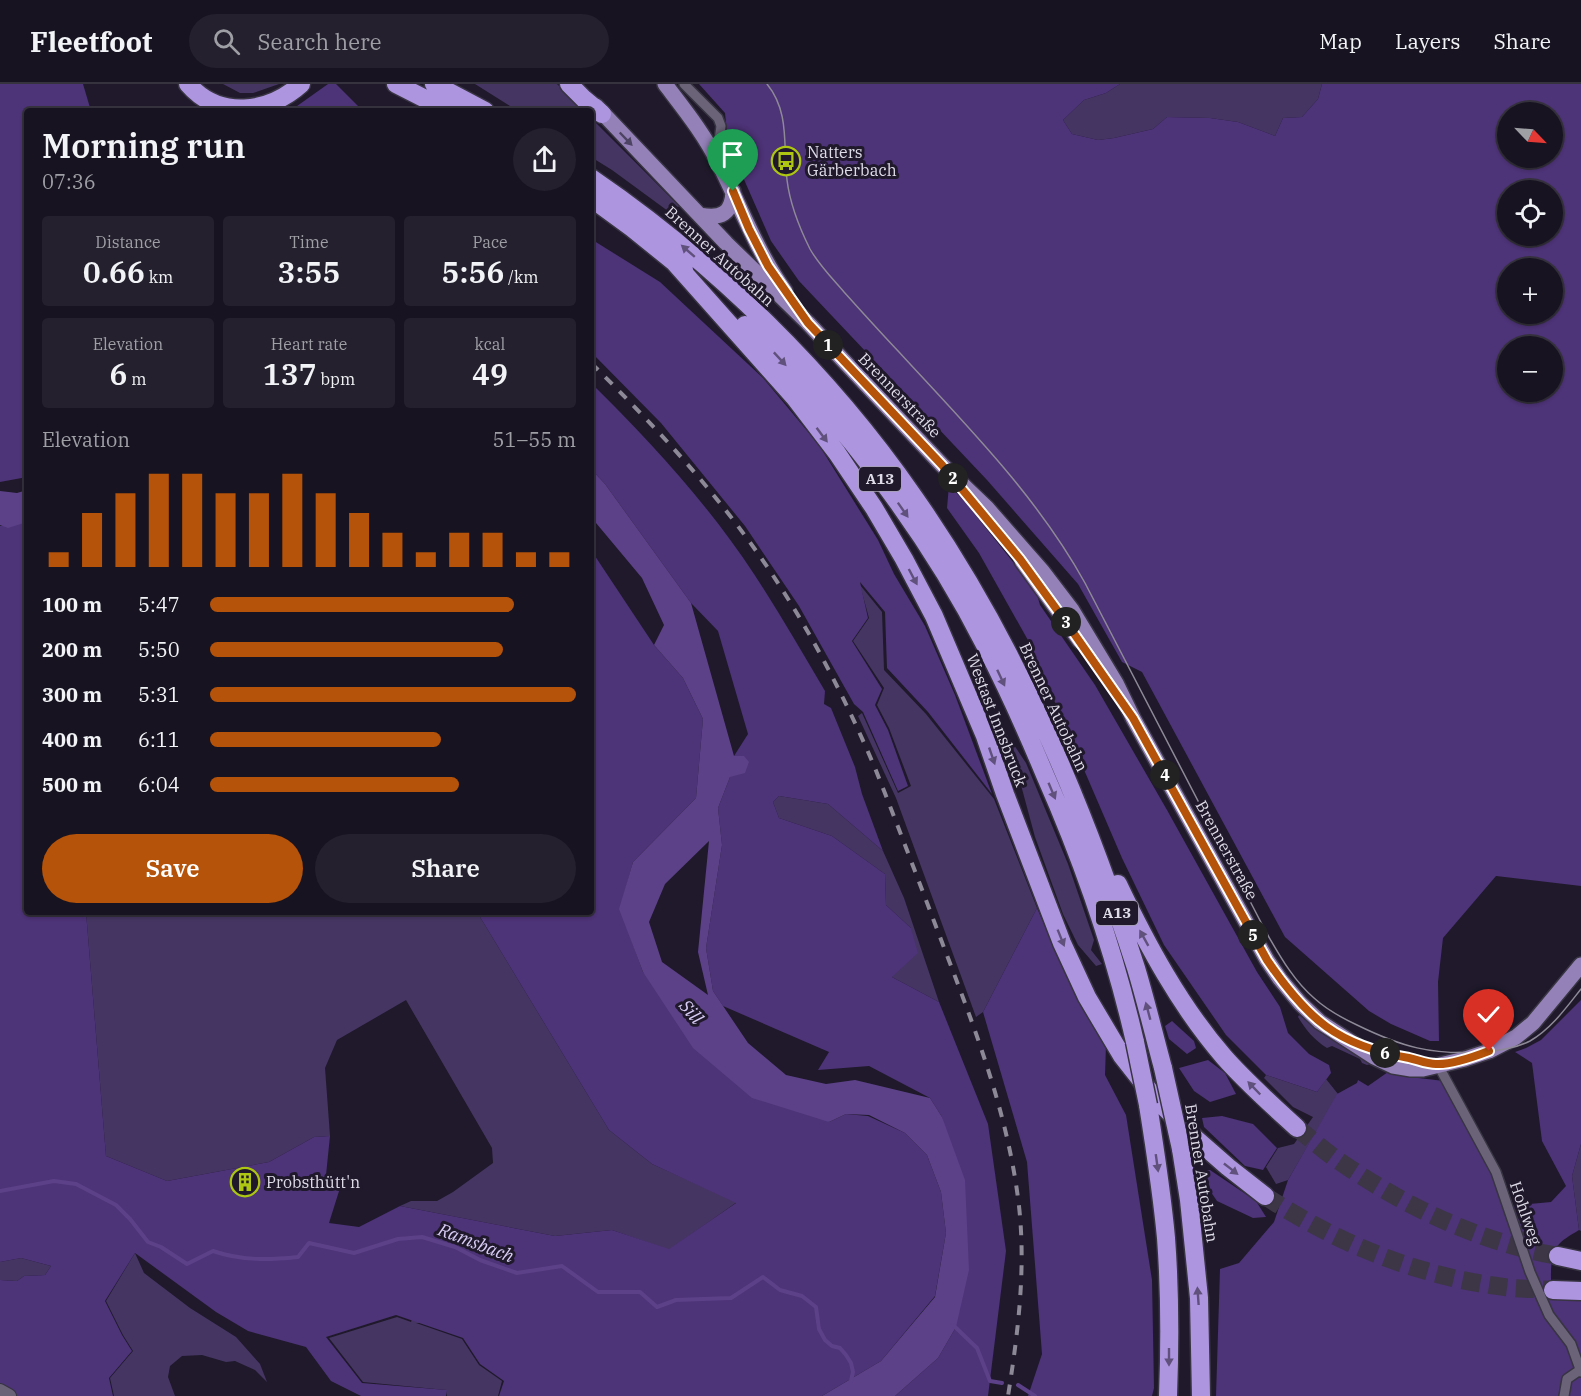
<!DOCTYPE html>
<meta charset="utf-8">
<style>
:root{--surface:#171320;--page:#24202d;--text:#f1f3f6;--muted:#9e9ea5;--line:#36323e;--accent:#b45309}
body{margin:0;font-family:"IBM Plex Serif",serif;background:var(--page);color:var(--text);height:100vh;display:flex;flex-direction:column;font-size:22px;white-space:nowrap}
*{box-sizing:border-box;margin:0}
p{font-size:20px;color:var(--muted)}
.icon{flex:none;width:33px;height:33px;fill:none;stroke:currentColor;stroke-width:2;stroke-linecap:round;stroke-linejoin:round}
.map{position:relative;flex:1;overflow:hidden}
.panel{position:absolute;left:24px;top:24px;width:570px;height:807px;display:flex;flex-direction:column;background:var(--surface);border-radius:6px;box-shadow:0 2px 4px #0004,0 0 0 2px var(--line)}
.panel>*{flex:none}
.needle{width:39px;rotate:115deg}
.tools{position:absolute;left:1497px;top:18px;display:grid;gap:12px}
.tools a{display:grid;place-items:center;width:66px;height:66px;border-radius:50%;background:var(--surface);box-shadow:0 2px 4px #0004,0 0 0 2px var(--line);font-size:30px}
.pin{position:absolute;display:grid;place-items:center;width:51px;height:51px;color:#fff;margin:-62px -26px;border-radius:50% 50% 50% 0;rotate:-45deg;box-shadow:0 0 6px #0007}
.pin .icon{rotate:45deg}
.km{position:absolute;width:30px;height:30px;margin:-15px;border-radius:50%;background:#222;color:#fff;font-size:16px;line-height:30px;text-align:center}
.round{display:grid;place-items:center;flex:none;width:63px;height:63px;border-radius:32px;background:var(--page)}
.summary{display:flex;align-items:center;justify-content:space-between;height:102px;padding:0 18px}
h1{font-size:33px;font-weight:600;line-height:45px}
.stats{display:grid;grid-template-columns:repeat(3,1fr);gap:9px;height:102px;padding:6px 18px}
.stats div{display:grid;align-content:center;border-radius:6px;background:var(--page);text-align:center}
.stats b{font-size:30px;font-weight:600}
.stats small{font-size:16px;font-weight:400}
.stats p{font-size:16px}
.chart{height:168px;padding:12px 18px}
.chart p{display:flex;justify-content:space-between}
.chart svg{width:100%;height:108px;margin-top:6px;stroke:var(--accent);stroke-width:6}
.cta{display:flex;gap:12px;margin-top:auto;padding:12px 18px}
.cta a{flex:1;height:69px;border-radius:36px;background:var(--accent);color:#fff;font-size:24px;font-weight:600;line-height:69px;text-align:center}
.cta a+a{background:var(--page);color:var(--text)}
ul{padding:0 18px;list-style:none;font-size:20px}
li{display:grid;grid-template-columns:96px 72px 1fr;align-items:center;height:45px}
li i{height:15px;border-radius:8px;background:var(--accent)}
header{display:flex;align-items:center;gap:36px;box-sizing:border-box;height:84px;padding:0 30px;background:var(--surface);border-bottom:2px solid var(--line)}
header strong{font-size:28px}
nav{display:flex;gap:33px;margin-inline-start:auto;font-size:21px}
.search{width:420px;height:54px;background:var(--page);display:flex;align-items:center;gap:15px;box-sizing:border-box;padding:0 21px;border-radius:33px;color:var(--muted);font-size:22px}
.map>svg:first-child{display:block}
.green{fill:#453562}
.forest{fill:#4d3377;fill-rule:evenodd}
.water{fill:#5c4188;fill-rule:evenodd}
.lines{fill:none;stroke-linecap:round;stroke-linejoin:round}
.stream{stroke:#5c4188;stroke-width:4}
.motorway-tunnel{stroke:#3c3647;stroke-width:18;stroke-dasharray:18 9;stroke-linecap:butt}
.minor-casing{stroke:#383442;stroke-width:12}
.secondary-casing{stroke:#383442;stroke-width:16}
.primary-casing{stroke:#383442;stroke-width:18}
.motorway-casing{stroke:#383442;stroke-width:21}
.minor{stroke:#6b6479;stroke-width:9}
.secondary{stroke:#6b6479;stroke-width:14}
.primary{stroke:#9381b7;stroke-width:15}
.motorway{stroke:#ae95e0;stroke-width:18}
.tram{stroke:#8e8997;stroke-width:1.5}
.rail{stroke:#8e8997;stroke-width:4;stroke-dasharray:10 10;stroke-linecap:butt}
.motorway-bridge-casing{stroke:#383442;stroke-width:21;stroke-linecap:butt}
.motorway-bridge{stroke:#ae95e0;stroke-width:18}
.oneway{fill:#4d4363}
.oneway2{fill:#5f517c}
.route-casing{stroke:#fff;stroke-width:12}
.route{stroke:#b45309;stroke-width:8}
.labels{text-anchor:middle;stroke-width:6;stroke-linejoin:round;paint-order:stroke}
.shield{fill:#1f192b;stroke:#a5a1af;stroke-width:1.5}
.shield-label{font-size:15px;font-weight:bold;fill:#dfdbe7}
.poi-label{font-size:16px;fill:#dfdbe7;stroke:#1f192b;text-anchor:start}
.street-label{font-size:16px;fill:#dfdbe7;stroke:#1f192b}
.water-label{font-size:18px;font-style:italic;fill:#d8ccf5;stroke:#1f192b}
</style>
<header>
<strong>Fleetfoot</strong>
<div class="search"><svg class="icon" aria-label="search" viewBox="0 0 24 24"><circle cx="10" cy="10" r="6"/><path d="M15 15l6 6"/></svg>Search here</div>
<nav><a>Map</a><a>Layers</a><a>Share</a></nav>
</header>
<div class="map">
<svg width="1581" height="1312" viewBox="0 0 1581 1312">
<rect width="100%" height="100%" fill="#1f192b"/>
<path class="green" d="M 223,0 L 279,0 L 253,9 L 240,9 Z
M 475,0 L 557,0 L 584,27 L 518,27 Z
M 1120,0 L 1322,0 L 1318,15 L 1302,33 L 1283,34 L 1275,52 L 1238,38 L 1210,34 L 1167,33 L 1153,45 L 1114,54 L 1098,56 L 1072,50 L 1063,36 L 1084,16 L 1106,9 Z
M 591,34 L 679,122 L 672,130 L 612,86 L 591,73 Z
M 860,501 L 882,528 L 884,586 L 926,630 L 994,715 L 1037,824 L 983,928 L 976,933 L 896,714 L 858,632 L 862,629 L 898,709 L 911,702 L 889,644 L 877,621 L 884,604 L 853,557 L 869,534 Z
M 998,637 L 1026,679 L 1068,780 L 1094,856 L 1091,866 L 1102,880 L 1096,882 L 1078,861 L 1063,830 L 1035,753 L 1018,690 L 1013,686 L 994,638 Z
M 779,712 L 828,720 L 883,767 L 904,814 L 939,918 L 892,893 L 911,844 L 886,821 L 885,790 L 832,752 L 779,734 L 773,718 Z
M 86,828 L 477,828 L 609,1046 L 652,1080 L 737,1118 L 669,1166 L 612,1146 L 555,1152 L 400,1122 L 411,1117 L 437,1117 L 453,1108 L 493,1079 L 492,1064 L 406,916 L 337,956 L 325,984 L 330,1052 L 314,1053 L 269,1078 L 167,1097 L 106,1072 Z
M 1299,931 L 1323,950 L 1371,979 L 1371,980 L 1367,981 L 1362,979 L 1360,975 L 1332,962 L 1327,964 C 1314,956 1306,946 1298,933 Z
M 1266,991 L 1317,1008 L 1326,995 L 1338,1010 L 1288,1096 L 1276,1100 L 1266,1083 L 1278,1064 L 1294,1060 L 1313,1033 L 1293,1023 L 1264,994 Z
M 1581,1060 L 1581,1147 L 1579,1146 L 1572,1092 Z
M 135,1169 L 144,1189 L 190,1224 L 236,1253 L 260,1280 L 267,1298 L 255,1286 L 235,1277 L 226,1278 L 202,1271 L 182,1272 L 170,1282 L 168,1293 L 175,1312 L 114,1312 L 110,1294 L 133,1267 L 123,1251 L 106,1217 Z
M 21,1174 L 51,1182 L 45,1191 L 24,1192 L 17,1197 L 0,1196 L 0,1178 Z
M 414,1230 L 429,1239 L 416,1239 L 462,1255 L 479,1281 L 502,1297 L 498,1312 L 447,1312 L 446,1306 L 363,1298 L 329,1254 L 397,1233 L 411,1238 Z"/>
<path class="forest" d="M 0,0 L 83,0 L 91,27 L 27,27 L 27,393 L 0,398 Z
M 328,0 L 336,0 L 359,23 L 378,23 L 385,27 L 290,27 Z
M 699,0 L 1120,0 L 1106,9 L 1084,16 L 1063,36 L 1072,50 L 1098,56 L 1114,54 L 1153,45 L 1167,33 L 1210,34 L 1238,38 L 1275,52 L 1283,34 L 1302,33 L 1318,15 L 1322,0 L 1581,0 L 1581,802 L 1496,792 L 1443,854 L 1438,898 L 1439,957 L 1430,957 L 1391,940 L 1369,927 L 1285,853 L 1142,588 L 1122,578 L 1078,500 L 987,396 L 799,197 L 771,157 L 728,59 L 725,29 ZM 1508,28 L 1552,28 L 1552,74 L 1508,74 ZM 1508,106 L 1552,106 L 1552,152 L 1508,152 ZM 1508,184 L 1552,184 L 1552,230 L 1508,230 ZM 1508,262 L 1552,262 L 1552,308 L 1508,308 Z
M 591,155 L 660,198 L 763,294 L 819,361 L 878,456 L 894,490 L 925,542 L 955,611 L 992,710 L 928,628 L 887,584 L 885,528 L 860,498 L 868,534 L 852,557 L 882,605 L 875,621 L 888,646 L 908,702 L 898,707 L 863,628 L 854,620 L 799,522 L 745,442 L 661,339 L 591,268 Z
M 591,299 C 650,357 708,420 754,490 C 779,528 802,568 825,607 L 824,620 L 831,624 L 855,683 L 862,710 L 883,767 L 828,720 L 779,712 L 773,718 L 779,734 L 832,752 L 885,790 L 886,821 L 911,844 L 918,869 L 892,893 L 939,918 L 988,1040 L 1006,1167 L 988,1312 L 895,1312 L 938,1274 L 956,1243 L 942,1033 L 930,1014 L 869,982 L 818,986 L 829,968 L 723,922 L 713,907 L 706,864 L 722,761 L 718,724 L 730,693 L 734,672 L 748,650 L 718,547 L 691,519 L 605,400 L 591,385 Z
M 949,401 L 966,419 L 1036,507 L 1040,521 L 1095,601 L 1167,726 L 1257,888 L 1280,923 L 1288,949 L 1309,970 L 1329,981 L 1331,989 L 1317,1008 L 1266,991 L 1226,951 L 1164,861 L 1122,774 L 1029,558 L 979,469 L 947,424 Z
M 27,438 L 27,828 L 86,828 L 106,1072 L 167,1097 L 269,1078 L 314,1053 L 330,1052 L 325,1101 L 340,1104 L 329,1139 L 359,1143 L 400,1122 L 555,1152 L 612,1146 L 669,1165 L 736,1119 L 652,1080 L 609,1046 L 477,828 L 591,828 L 591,466 L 654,561 L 683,594 L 703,635 L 696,714 L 633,778 L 620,825 L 643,888 L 829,1038 L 846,1030 L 868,1032 L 905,1049 L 927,1071 L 941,1108 L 946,1149 L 935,1212 L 881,1277 L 822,1312 L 499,1312 L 504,1297 L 480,1280 L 463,1254 L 396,1231 L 326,1253 L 362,1299 L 447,1306 L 446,1312 L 361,1312 L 331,1297 L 306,1263 L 248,1247 L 216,1228 L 135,1169 L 105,1217 L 122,1251 L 132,1267 L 109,1294 L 113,1312 L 0,1312 L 0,1196 L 17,1197 L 24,1192 L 45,1191 L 51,1182 L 21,1174 L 0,1178 L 0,442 Z
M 1037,824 L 1063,884 L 1106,961 L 1105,991 L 1126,1031 L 1152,1196 L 1154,1304 L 1152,1312 L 1028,1312 L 1042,1270 L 1027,1078 L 983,928 Z
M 1581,916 L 1581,1060 L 1572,1092 L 1579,1146 C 1571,1151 1561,1156 1556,1164 C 1549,1177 1551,1199 1552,1213 L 1581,1217 L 1581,1312 L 1216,1312 L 1220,1185 L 1239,1179 L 1274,1138 L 1288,1096 L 1337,1010 L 1357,999 L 1358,996 L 1368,1002 L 1388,988 L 1410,993 L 1444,997 L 1493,1087 L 1506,1122 L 1551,1118 L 1566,1102 L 1542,1057 L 1532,979 L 1515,968 L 1526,964 L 1541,956 Z
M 1172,937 L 1194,957 L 1196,964 L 1187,970 L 1169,955 L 1165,942 Z
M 1208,976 L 1225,989 L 1236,1010 L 1210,1018 L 1194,1007 L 1179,984 Z
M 1222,1032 L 1253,1040 L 1277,1064 L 1263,1086 L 1245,1082 L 1204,1043 L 1202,1034 Z
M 1203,1086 L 1210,1086 L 1256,1117 L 1266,1133 L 1253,1134 L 1217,1117 L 1204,1098 Z"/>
<path class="water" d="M 591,385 L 605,400 L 691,519 L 734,672 L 744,672 L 749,678 L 745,689 L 730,693 L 718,724 L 722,761 L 706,864 L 713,907 L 748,959 L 786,991 L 826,1000 L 855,996 L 930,1014 L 942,1033 L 965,1096 L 969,1186 L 956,1243 L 938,1274 L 895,1312 L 822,1312 L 881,1277 L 935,1213 L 946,1149 L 941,1108 L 927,1071 L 905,1049 L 869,1031 L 846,1030 L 829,1038 L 752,1014 L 693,964 L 643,888 L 619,825 L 633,778 L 696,714 L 703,635 L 683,594 L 654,561 L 664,541 L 642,494 L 591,433 ZM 709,757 L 698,868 L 708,911 L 662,878 L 649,838 L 665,800 Z
M 27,406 L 27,438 L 8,444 L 0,441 L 0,407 L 17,409 Z"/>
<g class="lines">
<path class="stream" d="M 0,1107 L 54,1097 L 76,1100 L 116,1121 L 130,1135 L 148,1158 L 161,1163 L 187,1180 L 213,1167 C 242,1177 269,1176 298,1173 L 309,1159 L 354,1169 L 398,1155 L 422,1153 L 455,1163 L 480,1176 L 517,1189 L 562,1182 L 598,1208 L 640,1208 L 657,1223 L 676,1216 L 731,1214 L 763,1193 L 780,1206 L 802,1212 L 816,1223 L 819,1245 L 825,1256 L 832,1262 L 840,1264 L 846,1271 L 851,1279 L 853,1288 L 851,1297
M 953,1241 L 977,1264 L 990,1297 L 1002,1299
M 1018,1301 L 1035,1312"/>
<path class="motorway-tunnel" d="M 1297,1044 C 1310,1054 1323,1066 1336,1075 C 1402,1121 1478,1158 1558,1172
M 1265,1112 C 1340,1161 1422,1194 1512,1204 C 1525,1205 1539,1205 1553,1206"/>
<g class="minor-casing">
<path id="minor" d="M 684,0 L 718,34 L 721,42 L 719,56 L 710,64
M 1438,981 L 1496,1088 L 1530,1188 L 1549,1231 L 1571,1260 L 1581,1288
M 1564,1312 L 1567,1295 L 1580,1286"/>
</g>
<g class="secondary-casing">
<path id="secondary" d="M 0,1307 L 9,1312"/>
</g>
<g class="primary-casing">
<path id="primary" d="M 665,0 C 684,25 705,51 719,80 C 741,123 757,168 785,207
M 596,22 L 726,159 L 808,239 L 942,381 L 987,424 L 1043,488 L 1072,526 L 1116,599 L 1133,634 L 1267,876 L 1280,895 L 1300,919 L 1320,938 L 1374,973 L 1393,982 L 1411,985 L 1423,985 L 1465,975 L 1489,967 L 1516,953 L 1533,939 L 1581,881
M 700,131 C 721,135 732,130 733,107
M 1022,477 L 1080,557"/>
</g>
<g class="motorway-casing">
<path id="motorway" d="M 188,0 C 219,36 269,29 301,0
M 396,0 L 449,27
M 434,0 L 485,27
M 569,0 L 584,15 L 602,30
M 591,94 C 714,178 829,290 914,413 C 1014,556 1083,719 1136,884 C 1146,917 1154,951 1163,984
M 591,114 L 632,144 L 684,186
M 675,179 L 795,314 L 837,369 L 874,424 L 904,475 L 934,532 L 985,652 L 1005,710 L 1062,859 L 1087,913 L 1122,972 L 1155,1014 L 1196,1055 L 1228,1083 L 1265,1112
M 745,241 C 840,334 926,444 986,563 C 1008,605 1027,648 1045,691 C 1083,777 1114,866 1135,958
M 1118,800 C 1147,861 1180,922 1224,973 C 1246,998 1272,1021 1297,1044
M 1148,1021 C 1155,1065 1162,1110 1166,1154 C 1170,1207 1170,1260 1168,1312
M 1181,1065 L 1189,1116 L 1199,1214 L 1201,1312
M 1558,1172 L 1581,1177
M 1553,1206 L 1581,1207"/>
</g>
<use href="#minor" class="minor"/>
<use href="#secondary" class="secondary"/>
<use href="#primary" class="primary"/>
<use href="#motorway" class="motorway"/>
<path class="tram" d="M 767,0 C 790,28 783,62 787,96 C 790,120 799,143 810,165 C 819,181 832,194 844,208 C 862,228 880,248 899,268 C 966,341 1037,412 1085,499 L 1266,848 C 1280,872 1293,896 1314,914 C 1327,926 1342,934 1357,941 C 1402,963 1431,971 1481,968 C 1497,967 1515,965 1530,957 C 1551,945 1566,924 1581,905"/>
<path class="rail" d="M 591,279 C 652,339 710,401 759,471 C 806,538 843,609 875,684 C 900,747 924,811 948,874 C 979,955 1009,1036 1019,1122 C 1026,1186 1018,1249 1008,1312"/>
<g class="motorway-bridge-casing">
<path id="motorway-bridge" d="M 1135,958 L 1148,1021
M 1163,984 L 1181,1065"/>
</g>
<use href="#motorway-bridge" class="motorway-bridge"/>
</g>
<defs><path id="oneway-solid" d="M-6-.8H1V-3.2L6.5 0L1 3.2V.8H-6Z" transform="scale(1.5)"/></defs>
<use class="oneway" href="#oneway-solid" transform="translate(626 55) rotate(46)"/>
<g class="oneway2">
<use href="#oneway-solid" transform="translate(688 167) rotate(-139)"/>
<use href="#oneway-solid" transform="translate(780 275) rotate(47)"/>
<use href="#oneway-solid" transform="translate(822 351) rotate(53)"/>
<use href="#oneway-solid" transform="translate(903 426) rotate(55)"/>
<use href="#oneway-solid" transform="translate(913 493) rotate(62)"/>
<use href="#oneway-solid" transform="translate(1001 594) rotate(65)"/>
<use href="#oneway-solid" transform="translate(992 672) rotate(71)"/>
<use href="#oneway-solid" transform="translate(1052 707) rotate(67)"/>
<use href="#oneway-solid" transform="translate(1061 854) rotate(68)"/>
<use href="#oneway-solid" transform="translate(1144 854) rotate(-119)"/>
<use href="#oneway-solid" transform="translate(1148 927) rotate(-105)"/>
<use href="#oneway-solid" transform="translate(1254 1004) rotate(-134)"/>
<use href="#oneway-solid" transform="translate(1157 1079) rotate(82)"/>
<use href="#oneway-solid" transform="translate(1231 1085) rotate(38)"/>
<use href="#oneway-solid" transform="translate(1198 1212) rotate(-94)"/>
<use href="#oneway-solid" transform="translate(1169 1273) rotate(90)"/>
</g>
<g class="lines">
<g class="route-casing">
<path id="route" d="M 733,107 L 749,145 L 768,182 L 808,239 L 942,381 L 1020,475 L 1068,541 L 1133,634 L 1267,876 C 1307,935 1338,962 1409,974 C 1418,976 1427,980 1436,980 C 1450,981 1476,972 1489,967"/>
</g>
<use href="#route" class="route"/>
</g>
<defs>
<g id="bus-ring" transform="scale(1.5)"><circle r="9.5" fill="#1f192b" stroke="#acc611" stroke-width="1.5"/><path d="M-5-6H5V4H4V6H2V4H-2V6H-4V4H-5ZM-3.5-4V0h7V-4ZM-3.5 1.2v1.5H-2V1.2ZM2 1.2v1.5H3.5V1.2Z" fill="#acc611"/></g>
<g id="building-ring" transform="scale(1.5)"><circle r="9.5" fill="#1f192b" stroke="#acc611" stroke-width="1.5"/><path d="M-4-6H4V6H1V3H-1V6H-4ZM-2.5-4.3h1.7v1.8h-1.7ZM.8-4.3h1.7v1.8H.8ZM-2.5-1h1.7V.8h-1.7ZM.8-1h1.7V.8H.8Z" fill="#acc611"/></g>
</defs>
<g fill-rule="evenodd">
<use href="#bus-ring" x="786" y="77"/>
<use href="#building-ring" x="245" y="1098"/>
</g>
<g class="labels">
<g class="shield">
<rect x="859" y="383" width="42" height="24" rx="4.5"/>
<rect x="1096" y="817" width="42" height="24" rx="4.5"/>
</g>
<g class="shield-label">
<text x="880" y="400">A13</text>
<text x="1117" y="834">A13</text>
</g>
<g class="poi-label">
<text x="807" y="74">Natters<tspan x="807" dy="18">Gärberbach</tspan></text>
<text x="266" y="1104">Probsthütt'n</text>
</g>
<g class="street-label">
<text transform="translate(720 172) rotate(42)" y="6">Brenner Autobahn</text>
<text transform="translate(900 311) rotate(46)" y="6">Brennerstraße</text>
<text transform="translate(1054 623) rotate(65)" y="6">Brenner Autobahn</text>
<text transform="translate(997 636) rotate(69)" y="6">Westast Innsbruck</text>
<text transform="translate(1227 766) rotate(61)" y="6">Brennerstraße</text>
<text transform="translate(1202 1089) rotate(81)" y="6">Brenner Autobahn</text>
<text transform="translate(1526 1129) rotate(71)" y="6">Hohlweg</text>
</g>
<g class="water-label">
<text transform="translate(691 928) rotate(49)" y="6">Sill</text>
<text transform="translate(476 1159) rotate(21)" y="6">Ramsbach</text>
</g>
</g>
</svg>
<div class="tools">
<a><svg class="needle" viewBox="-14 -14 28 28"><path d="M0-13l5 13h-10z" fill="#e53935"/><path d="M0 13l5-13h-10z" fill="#9e9ea5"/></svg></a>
<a><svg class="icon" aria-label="locate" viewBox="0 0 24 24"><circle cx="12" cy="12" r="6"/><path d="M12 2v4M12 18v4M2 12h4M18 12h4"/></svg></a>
<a>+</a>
<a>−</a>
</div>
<div class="pin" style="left:733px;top:107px;background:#1e9e55"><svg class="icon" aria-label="arrive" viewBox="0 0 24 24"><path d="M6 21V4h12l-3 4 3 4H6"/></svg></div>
<div class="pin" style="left:1489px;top:967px;background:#d93025"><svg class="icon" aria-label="check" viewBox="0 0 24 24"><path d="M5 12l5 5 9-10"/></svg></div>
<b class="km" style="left:828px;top:261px">1</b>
<b class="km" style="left:953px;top:394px">2</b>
<b class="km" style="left:1066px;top:538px">3</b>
<b class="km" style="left:1165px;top:691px">4</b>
<b class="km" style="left:1253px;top:851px">5</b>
<b class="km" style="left:1385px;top:969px">6</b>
<section class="panel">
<div class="summary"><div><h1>Morning run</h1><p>07:36</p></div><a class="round"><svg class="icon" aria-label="share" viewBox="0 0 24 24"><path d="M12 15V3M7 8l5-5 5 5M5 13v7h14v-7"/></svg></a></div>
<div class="stats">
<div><p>Distance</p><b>0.66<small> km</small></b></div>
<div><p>Time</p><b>3:55</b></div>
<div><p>Pace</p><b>5:56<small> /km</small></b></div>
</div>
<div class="stats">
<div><p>Elevation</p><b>6<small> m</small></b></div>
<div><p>Heart rate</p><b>137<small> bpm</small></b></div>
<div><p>kcal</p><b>49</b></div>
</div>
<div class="chart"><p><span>Elevation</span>51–55 m</p>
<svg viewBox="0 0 160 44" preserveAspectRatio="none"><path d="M5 44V38M15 44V22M25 44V14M35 44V6M45 44V6M55 44V14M65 44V14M75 44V6M85 44V14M95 44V22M105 44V30M115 44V38M125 44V30M135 44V30M145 44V38M155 44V38"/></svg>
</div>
<ul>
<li><b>100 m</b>5:47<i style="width:83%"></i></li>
<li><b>200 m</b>5:50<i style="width:80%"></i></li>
<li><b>300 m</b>5:31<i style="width:100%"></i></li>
<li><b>400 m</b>6:11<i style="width:63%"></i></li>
<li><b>500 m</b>6:04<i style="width:68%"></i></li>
</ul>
<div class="cta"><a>Save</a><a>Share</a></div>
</section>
</div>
